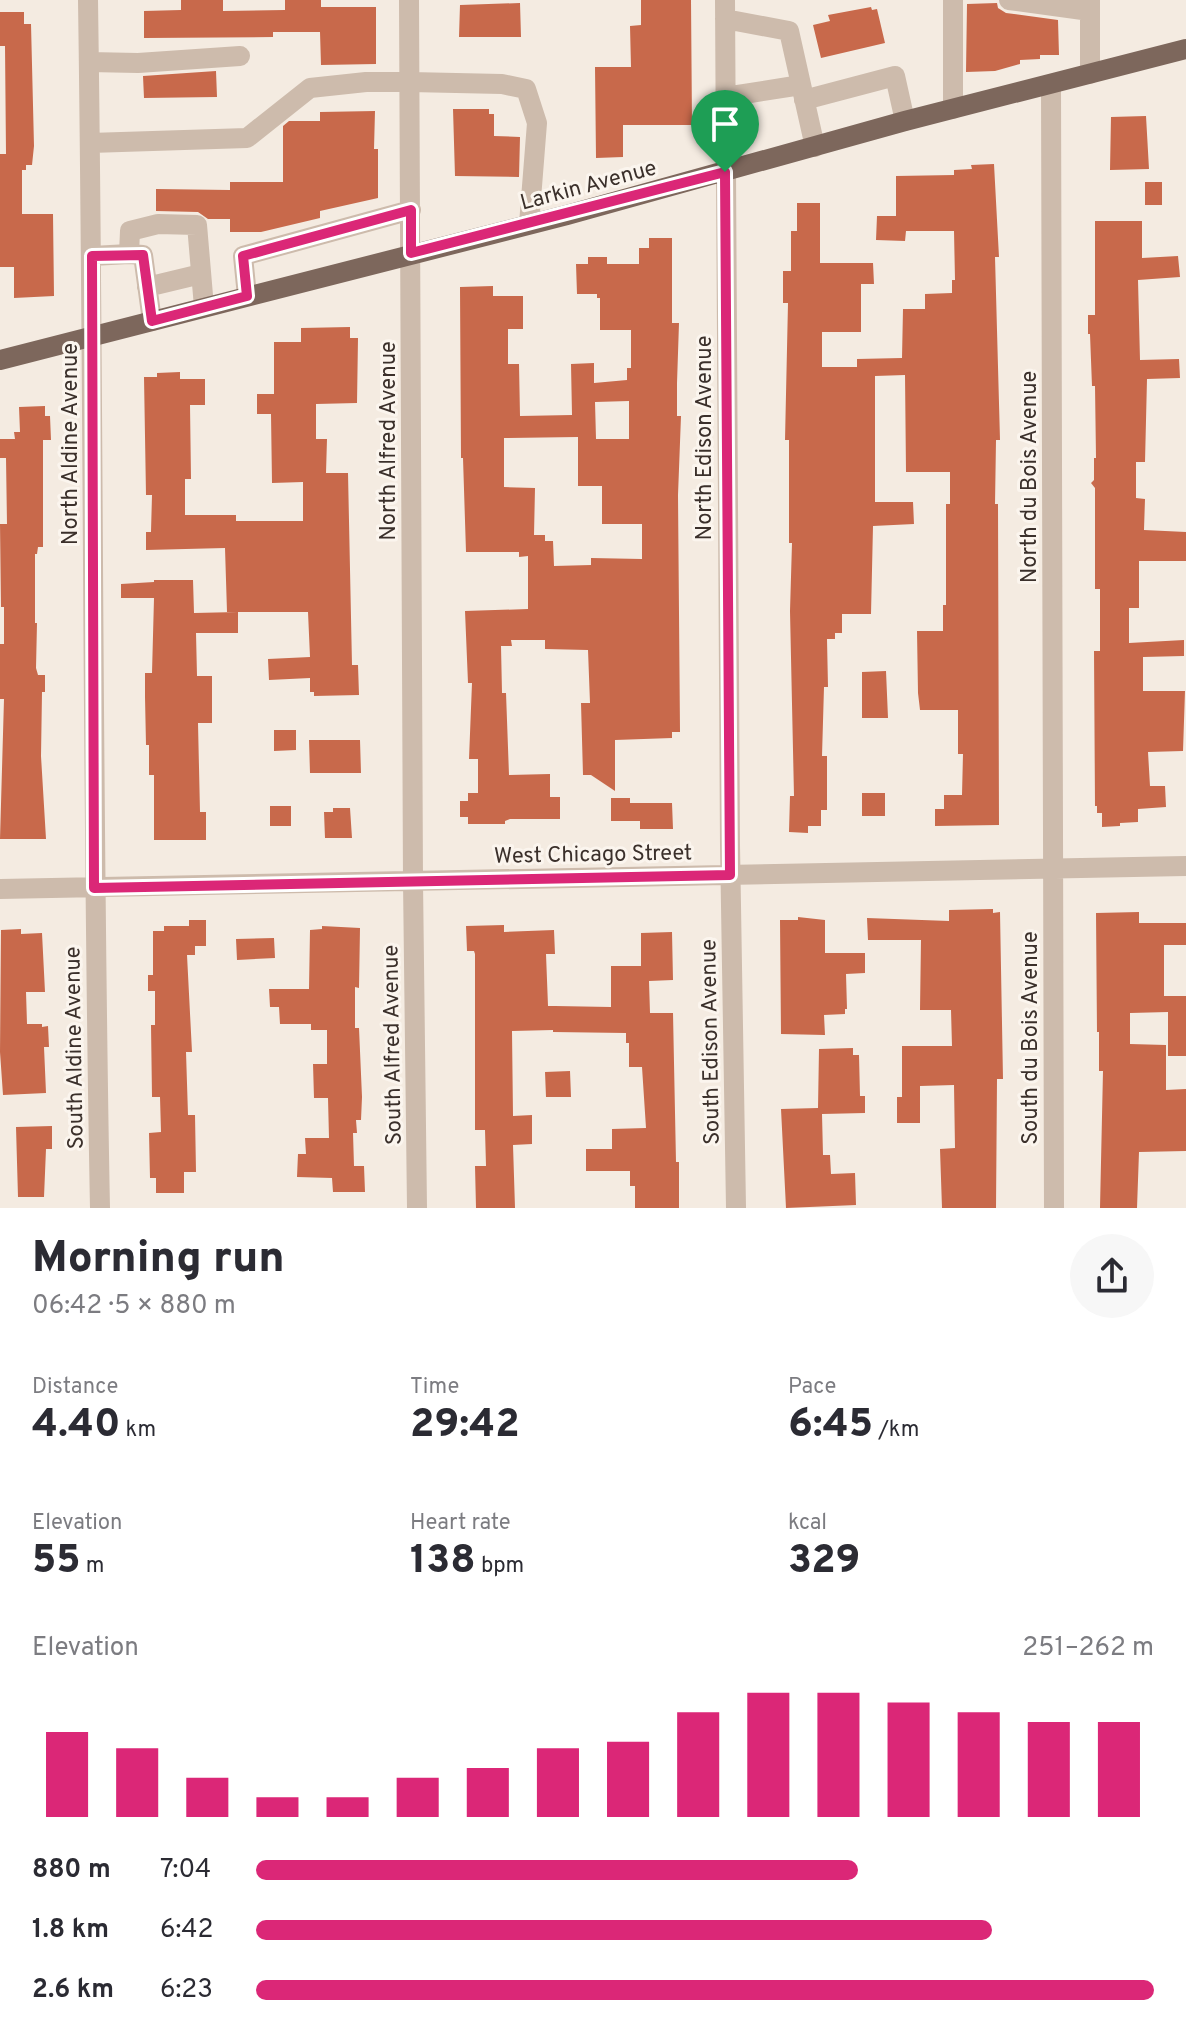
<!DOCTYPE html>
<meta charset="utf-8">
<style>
:root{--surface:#fff;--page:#f7f7f7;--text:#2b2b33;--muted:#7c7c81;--accent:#db2777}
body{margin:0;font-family:Overpass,sans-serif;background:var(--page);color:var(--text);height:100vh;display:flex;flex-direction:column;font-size:30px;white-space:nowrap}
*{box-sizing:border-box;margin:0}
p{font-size:26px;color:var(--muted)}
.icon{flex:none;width:44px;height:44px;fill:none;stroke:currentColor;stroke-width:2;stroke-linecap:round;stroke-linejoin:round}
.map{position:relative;height:1208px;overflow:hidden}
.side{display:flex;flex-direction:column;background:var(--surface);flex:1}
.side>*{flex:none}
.pin{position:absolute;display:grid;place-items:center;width:68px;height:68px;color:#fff;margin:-82px -34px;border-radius:50% 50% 50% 0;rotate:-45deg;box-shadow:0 0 8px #0007}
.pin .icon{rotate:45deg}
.round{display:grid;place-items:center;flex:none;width:84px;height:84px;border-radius:42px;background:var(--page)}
.headline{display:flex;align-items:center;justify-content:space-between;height:136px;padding:0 32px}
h1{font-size:44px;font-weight:800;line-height:60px}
.metrics{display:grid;grid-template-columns:repeat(3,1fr);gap:12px;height:136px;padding:8px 32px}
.metrics div{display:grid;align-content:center}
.metrics b{font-size:40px;font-weight:800}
.metrics small{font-size:22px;font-weight:400}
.metrics p{font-size:22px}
.chart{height:224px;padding:16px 32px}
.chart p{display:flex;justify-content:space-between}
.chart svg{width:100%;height:144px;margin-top:8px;stroke:var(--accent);stroke-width:6}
ul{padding:0 32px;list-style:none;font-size:26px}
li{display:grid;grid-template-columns:128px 96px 1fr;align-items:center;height:60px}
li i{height:20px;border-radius:10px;background:var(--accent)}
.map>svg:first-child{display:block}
.building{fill:#c8694b;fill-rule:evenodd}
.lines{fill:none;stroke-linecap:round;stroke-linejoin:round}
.minor{stroke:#cdbbac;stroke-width:20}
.major{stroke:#7d675c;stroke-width:20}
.route-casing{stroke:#fff;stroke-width:16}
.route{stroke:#db2777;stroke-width:10}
.labels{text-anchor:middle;stroke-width:6;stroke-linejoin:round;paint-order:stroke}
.street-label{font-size:22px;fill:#3b302b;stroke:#fbf5ee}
</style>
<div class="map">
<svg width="1186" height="1208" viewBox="0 0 1186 1208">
<rect width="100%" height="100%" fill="#f4ebe1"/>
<path class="building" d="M 181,0 L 223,0 L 223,11 L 285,10 L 285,0 L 321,0 L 321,7 L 376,7 L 376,64 L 321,65 L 320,32 L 273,32 L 273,37 L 144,38 L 144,11 L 181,10 Z
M 641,0 L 691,0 L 692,125 L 623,125 L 623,157 L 596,158 L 595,67 L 631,67 L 630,26 L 641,25 Z
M 520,3 L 521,37 L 459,37 L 460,5 Z
M 997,3 L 998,8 L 1006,13 L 1058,20 L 1059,55 L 1040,55 L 1040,59 L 1020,60 L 1020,64 L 995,71 L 966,72 L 967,4 Z
M 871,7 L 872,10 L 877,9 L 885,43 L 821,58 L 813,25 L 830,21 L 828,15 Z
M 0,12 L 24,12 L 24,24 L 31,24 L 34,146 L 32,165 L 26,165 L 26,170 L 22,170 L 22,214 L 53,214 L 54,296 L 14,298 L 14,267 L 0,267 L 0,154 L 6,154 L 5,46 L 0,46 Z
M 216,71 L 217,97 L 144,98 L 143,76 Z
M 453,109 L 489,109 L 489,114 L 494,114 L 494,136 L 520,137 L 519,177 L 455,176 Z
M 375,111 L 374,149 L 378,149 L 378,198 L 320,211 L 320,218 L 261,232 L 230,232 L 230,219 L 208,219 L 198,212 L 156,211 L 156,189 L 230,190 L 230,182 L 283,182 L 283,126 L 289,121 L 320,121 L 320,112 Z
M 1146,116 L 1149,169 L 1110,170 L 1111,117 Z
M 994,164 L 999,257 L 995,257 L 1000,440 L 996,440 L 995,504 L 998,504 L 999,825 L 935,826 L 935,809 L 944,809 L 944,795 L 962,795 L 963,754 L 958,754 L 958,710 L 920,710 L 918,693 L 917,631 L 943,631 L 943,605 L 946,605 L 946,504 L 950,504 L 950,472 L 906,472 L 905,375 L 875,376 L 875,502 L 913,502 L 914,524 L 873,526 L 871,614 L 842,614 L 842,633 L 835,633 L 835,639 L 827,639 L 828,687 L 824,687 L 822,756 L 827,756 L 827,810 L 821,810 L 821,826 L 808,826 L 808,833 L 789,832 L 790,796 L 794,796 L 790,611 L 792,543 L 789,543 L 789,440 L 785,440 L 788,303 L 783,303 L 783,271 L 791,271 L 791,231 L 797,231 L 797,203 L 820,203 L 820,263 L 873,263 L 874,284 L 861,284 L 861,332 L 822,332 L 822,367 L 857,367 L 857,359 L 902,358 L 903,309 L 925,309 L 925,294 L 952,293 L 952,280 L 955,280 L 954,231 L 906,231 L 905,241 L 876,240 L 877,216 L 896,216 L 896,176 L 954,175 L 954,170 L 972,169 L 971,165 Z
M 1145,182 L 1162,182 L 1162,205 L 1145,205 Z
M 1095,221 L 1142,221 L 1142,258 L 1178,256 L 1180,277 L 1138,280 L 1140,360 L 1179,359 L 1180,378 L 1147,379 L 1145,462 L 1136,462 L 1136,498 L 1145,499 L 1144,530 L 1186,532 L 1186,561 L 1139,561 L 1139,608 L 1129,608 L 1129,643 L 1184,640 L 1184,656 L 1143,657 L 1143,691 L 1185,691 L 1183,751 L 1148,752 L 1150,786 L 1165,786 L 1166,807 L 1138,809 L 1138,822 L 1120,823 L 1120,826 L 1102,827 L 1102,813 L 1097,813 L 1097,806 L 1095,806 L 1094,651 L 1100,651 L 1100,589 L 1095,589 L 1095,488 L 1091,483 L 1094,480 L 1094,458 L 1096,458 L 1095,386 L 1092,386 L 1090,334 L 1088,334 L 1088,315 L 1095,315 Z
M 649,238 L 672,238 L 672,323 L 679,323 L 677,383 L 677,416 L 681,416 L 678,495 L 680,732 L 672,732 L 672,738 L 615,740 L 615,791 L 591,775 L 583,775 L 581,703 L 590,703 L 588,650 L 545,649 L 545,640 L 511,640 L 512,646 L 501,646 L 502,693 L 506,693 L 509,775 L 550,774 L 550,797 L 560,797 L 560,819 L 510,819 L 505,821 L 505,824 L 468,824 L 468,817 L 460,817 L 460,801 L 468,801 L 468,793 L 478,793 L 478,759 L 469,759 L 472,683 L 468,683 L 465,611 L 528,609 L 528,556 L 519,557 L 519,552 L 466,552 L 463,458 L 461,458 L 460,287 L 493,286 L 493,296 L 523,296 L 523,329 L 508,329 L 508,364 L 519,364 L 520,416 L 572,415 L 571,364 L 594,363 L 594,383 L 627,380 L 627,368 L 631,368 L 631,330 L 600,330 L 600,298 L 597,298 L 597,294 L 577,294 L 576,264 L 588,264 L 588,257 L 607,257 L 607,264 L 639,264 L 639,248 L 649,248 ZM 629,401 L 629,439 L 596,439 L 595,402 ZM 578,437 L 578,486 L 602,486 L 602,524 L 642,524 L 642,559 L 591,558 L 591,565 L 554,566 L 553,541 L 545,541 L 545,535 L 534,535 L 535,488 L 504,487 L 504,438 Z
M 350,327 L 350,338 L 358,338 L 357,403 L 316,404 L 316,439 L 327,439 L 326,473 L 348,473 L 352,665 L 358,665 L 359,695 L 314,696 L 314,692 L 310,692 L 310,678 L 269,680 L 268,659 L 310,657 L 308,612 L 227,612 L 225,548 L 146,550 L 146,532 L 151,532 L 152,495 L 146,495 L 144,377 L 157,377 L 157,373 L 180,372 L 180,379 L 205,379 L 205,405 L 190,405 L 191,479 L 185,479 L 185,515 L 236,515 L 236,521 L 303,521 L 303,482 L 272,483 L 271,414 L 257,414 L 257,394 L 274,394 L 274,342 L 301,342 L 301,328 Z
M 45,406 L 45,416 L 50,416 L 51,440 L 43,440 L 43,547 L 38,547 L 37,554 L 35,554 L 35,623 L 37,623 L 36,668 L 38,675 L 45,675 L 45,692 L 42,692 L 41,756 L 46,839 L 0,839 L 4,699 L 0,699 L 0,644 L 4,644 L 4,607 L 1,607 L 0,524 L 7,524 L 6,458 L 0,458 L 0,439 L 15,439 L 14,432 L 20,432 L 19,407 Z
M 154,580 L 193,580 L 194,613 L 238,612 L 238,633 L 196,633 L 197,676 L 212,676 L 212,723 L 198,723 L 200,812 L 206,812 L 206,840 L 154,840 L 154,775 L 149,775 L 149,745 L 146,745 L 145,697 L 145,673 L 152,673 L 154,598 L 121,598 L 121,584 L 154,582 Z
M 886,671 L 888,718 L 862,718 L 862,672 Z
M 274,730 L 296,730 L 296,750 L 274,751 Z
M 309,740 L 360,740 L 361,773 L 310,773 Z
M 862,793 L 885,793 L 885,816 L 862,816 Z
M 611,798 L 630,798 L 630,803 L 672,803 L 673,829 L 640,829 L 640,821 L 611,821 Z
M 270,806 L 291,806 L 291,826 L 270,826 Z
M 333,808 L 350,808 L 352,838 L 325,838 L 324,812 L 333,812 Z
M 993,909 L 993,913 L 1000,912 L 1003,1079 L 997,1079 L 996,1208 L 942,1208 L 940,1149 L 955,1148 L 954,1085 L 920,1086 L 920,1123 L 897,1123 L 897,1097 L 902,1097 L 902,1046 L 952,1046 L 951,1010 L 920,1010 L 921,940 L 868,940 L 867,918 L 949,921 L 949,910 Z
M 1139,912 L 1139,923 L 1186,923 L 1186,945 L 1164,945 L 1164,996 L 1186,996 L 1186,1056 L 1168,1056 L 1168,1012 L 1130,1013 L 1130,1044 L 1166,1045 L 1166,1090 L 1186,1089 L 1186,1151 L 1139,1152 L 1137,1208 L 1100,1208 L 1103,1071 L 1099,1071 L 1099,1032 L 1097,1032 L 1096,913 Z
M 798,917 L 825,920 L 825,953 L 865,953 L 865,973 L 846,974 L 847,1009 L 845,1009 L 845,1014 L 824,1015 L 825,1035 L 781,1034 L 780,920 L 798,920 Z
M 189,920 L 206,920 L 206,946 L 195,946 L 195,955 L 187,955 L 192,1052 L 186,1052 L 188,1115 L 195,1115 L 196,1172 L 184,1172 L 184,1193 L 156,1193 L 156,1178 L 150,1178 L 149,1133 L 161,1132 L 160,1097 L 152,1097 L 151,1025 L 155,1025 L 155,991 L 148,991 L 148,975 L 153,975 L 153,931 L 164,931 L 164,926 L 189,926 Z
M 504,925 L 504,932 L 554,930 L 555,954 L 546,954 L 548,1006 L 555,1006 L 611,1007 L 611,966 L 641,966 L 641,933 L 672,932 L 673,980 L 649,981 L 650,1013 L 673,1013 L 676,1162 L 679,1162 L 679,1208 L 635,1208 L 635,1186 L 630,1186 L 630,1171 L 586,1171 L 586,1149 L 612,1149 L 612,1129 L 646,1128 L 642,1067 L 629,1067 L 629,1043 L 626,1043 L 626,1033 L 553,1032 L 553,1030 L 512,1031 L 513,1116 L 532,1115 L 532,1144 L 513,1145 L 515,1208 L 476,1208 L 475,1166 L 486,1166 L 485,1130 L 475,1130 L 475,954 L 474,951 L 467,951 L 466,926 Z
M 322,926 L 360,928 L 359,988 L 355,987 L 355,1028 L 359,1028 L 362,1097 L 361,1120 L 356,1120 L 357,1133 L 353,1133 L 354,1166 L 364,1166 L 365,1192 L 333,1192 L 332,1178 L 297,1177 L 298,1154 L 306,1154 L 305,1138 L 329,1138 L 328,1098 L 314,1098 L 313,1064 L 327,1064 L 327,1030 L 311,1030 L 311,1024 L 280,1024 L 279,1007 L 270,1007 L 269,989 L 309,989 L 310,930 L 322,929 Z
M 21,929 L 21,934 L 42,933 L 45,992 L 26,992 L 27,1024 L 42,1024 L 42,1027 L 48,1026 L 49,1047 L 44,1047 L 46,1093 L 3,1095 L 0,1052 L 1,930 Z
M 274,938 L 275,958 L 237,960 L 236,939 Z
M 853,1048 L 853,1055 L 859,1055 L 860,1096 L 865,1096 L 865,1113 L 822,1114 L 823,1155 L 830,1155 L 831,1174 L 855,1173 L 856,1205 L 786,1208 L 781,1109 L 818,1108 L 819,1049 Z
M 570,1071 L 571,1097 L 546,1097 L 545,1072 Z
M 52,1126 L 52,1149 L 46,1149 L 44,1197 L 18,1197 L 16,1127 Z"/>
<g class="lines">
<path class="minor" d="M 88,0 C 94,403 92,805 100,1208
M 409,0 L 413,881 L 417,1208
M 725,0 L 730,845 L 736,1208
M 1009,0 L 1090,11
M 1090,0 L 1090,74
M 725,19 L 789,31 L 815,147
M 89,62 L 138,63 L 240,56
M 1051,85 L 1054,1208
M 725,97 L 801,85
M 804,100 L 895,76 L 905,121
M 953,109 L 953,0
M 90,143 L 247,138 L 310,88 L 366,82 L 410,82 L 502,84 L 526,89 L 537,123 L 529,224
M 129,254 L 143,255 L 152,321
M 92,256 L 129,254 L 130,231 L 158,224 L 197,225 L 204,307
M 147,287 L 201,274
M 247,296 L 243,256 L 411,210
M 0,889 L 1186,866"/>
<path class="major" d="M 0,360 L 567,215 L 905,121 L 1186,49"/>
</g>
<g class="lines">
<g class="route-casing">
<path id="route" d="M 725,172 L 730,875 L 94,888 L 92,256 L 143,255 L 152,321 L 247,296 L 243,256 L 411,210 L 411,253 Z"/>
</g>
<use href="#route" class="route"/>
</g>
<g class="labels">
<g class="street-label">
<text transform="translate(588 184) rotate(-15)" y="8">Larkin Avenue</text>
<text transform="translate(703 438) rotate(-90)" y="8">North Edison Avenue</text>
<text transform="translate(387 441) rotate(-90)" y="8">North Alfred Avenue</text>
<text transform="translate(69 444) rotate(-90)" y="8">North Aldine Avenue</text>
<text transform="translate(1028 477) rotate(-90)" y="8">North du Bois Avenue</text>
<text transform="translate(593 853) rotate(-1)" y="8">West Chicago Street</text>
<text transform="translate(1029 1038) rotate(-90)" y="8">South du Bois Avenue</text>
<text transform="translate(709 1042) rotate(-91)" y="8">South Edison Avenue</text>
<text transform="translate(391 1045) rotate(-91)" y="8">South Alfred Avenue</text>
<text transform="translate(73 1048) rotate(-91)" y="8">South Aldine Avenue</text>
</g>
</g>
</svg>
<div class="pin" style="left:725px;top:172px;background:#1e9e55"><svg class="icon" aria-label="arrive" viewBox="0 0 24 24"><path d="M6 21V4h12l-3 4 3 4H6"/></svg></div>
</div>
<section class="side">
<div class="headline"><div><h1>Morning run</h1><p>06:42 · 5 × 880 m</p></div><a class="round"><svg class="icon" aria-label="share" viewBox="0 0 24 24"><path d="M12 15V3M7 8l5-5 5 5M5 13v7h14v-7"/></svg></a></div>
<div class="metrics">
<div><p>Distance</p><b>4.40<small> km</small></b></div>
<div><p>Time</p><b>29:42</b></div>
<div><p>Pace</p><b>6:45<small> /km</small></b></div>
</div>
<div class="metrics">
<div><p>Elevation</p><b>55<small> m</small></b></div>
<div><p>Heart rate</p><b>138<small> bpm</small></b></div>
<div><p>kcal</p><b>329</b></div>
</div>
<div class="chart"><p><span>Elevation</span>251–262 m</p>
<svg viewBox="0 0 160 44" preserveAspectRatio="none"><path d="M5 44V18M15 44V23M25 44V32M35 44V38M45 44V38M55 44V32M65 44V29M75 44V23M85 44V21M95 44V12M105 44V6M115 44V6M125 44V9M135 44V12M145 44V15M155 44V15"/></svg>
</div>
<ul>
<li><b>880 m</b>7:04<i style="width:67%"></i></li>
<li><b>1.8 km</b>6:42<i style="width:82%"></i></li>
<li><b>2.6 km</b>6:23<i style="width:100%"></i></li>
</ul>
</section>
